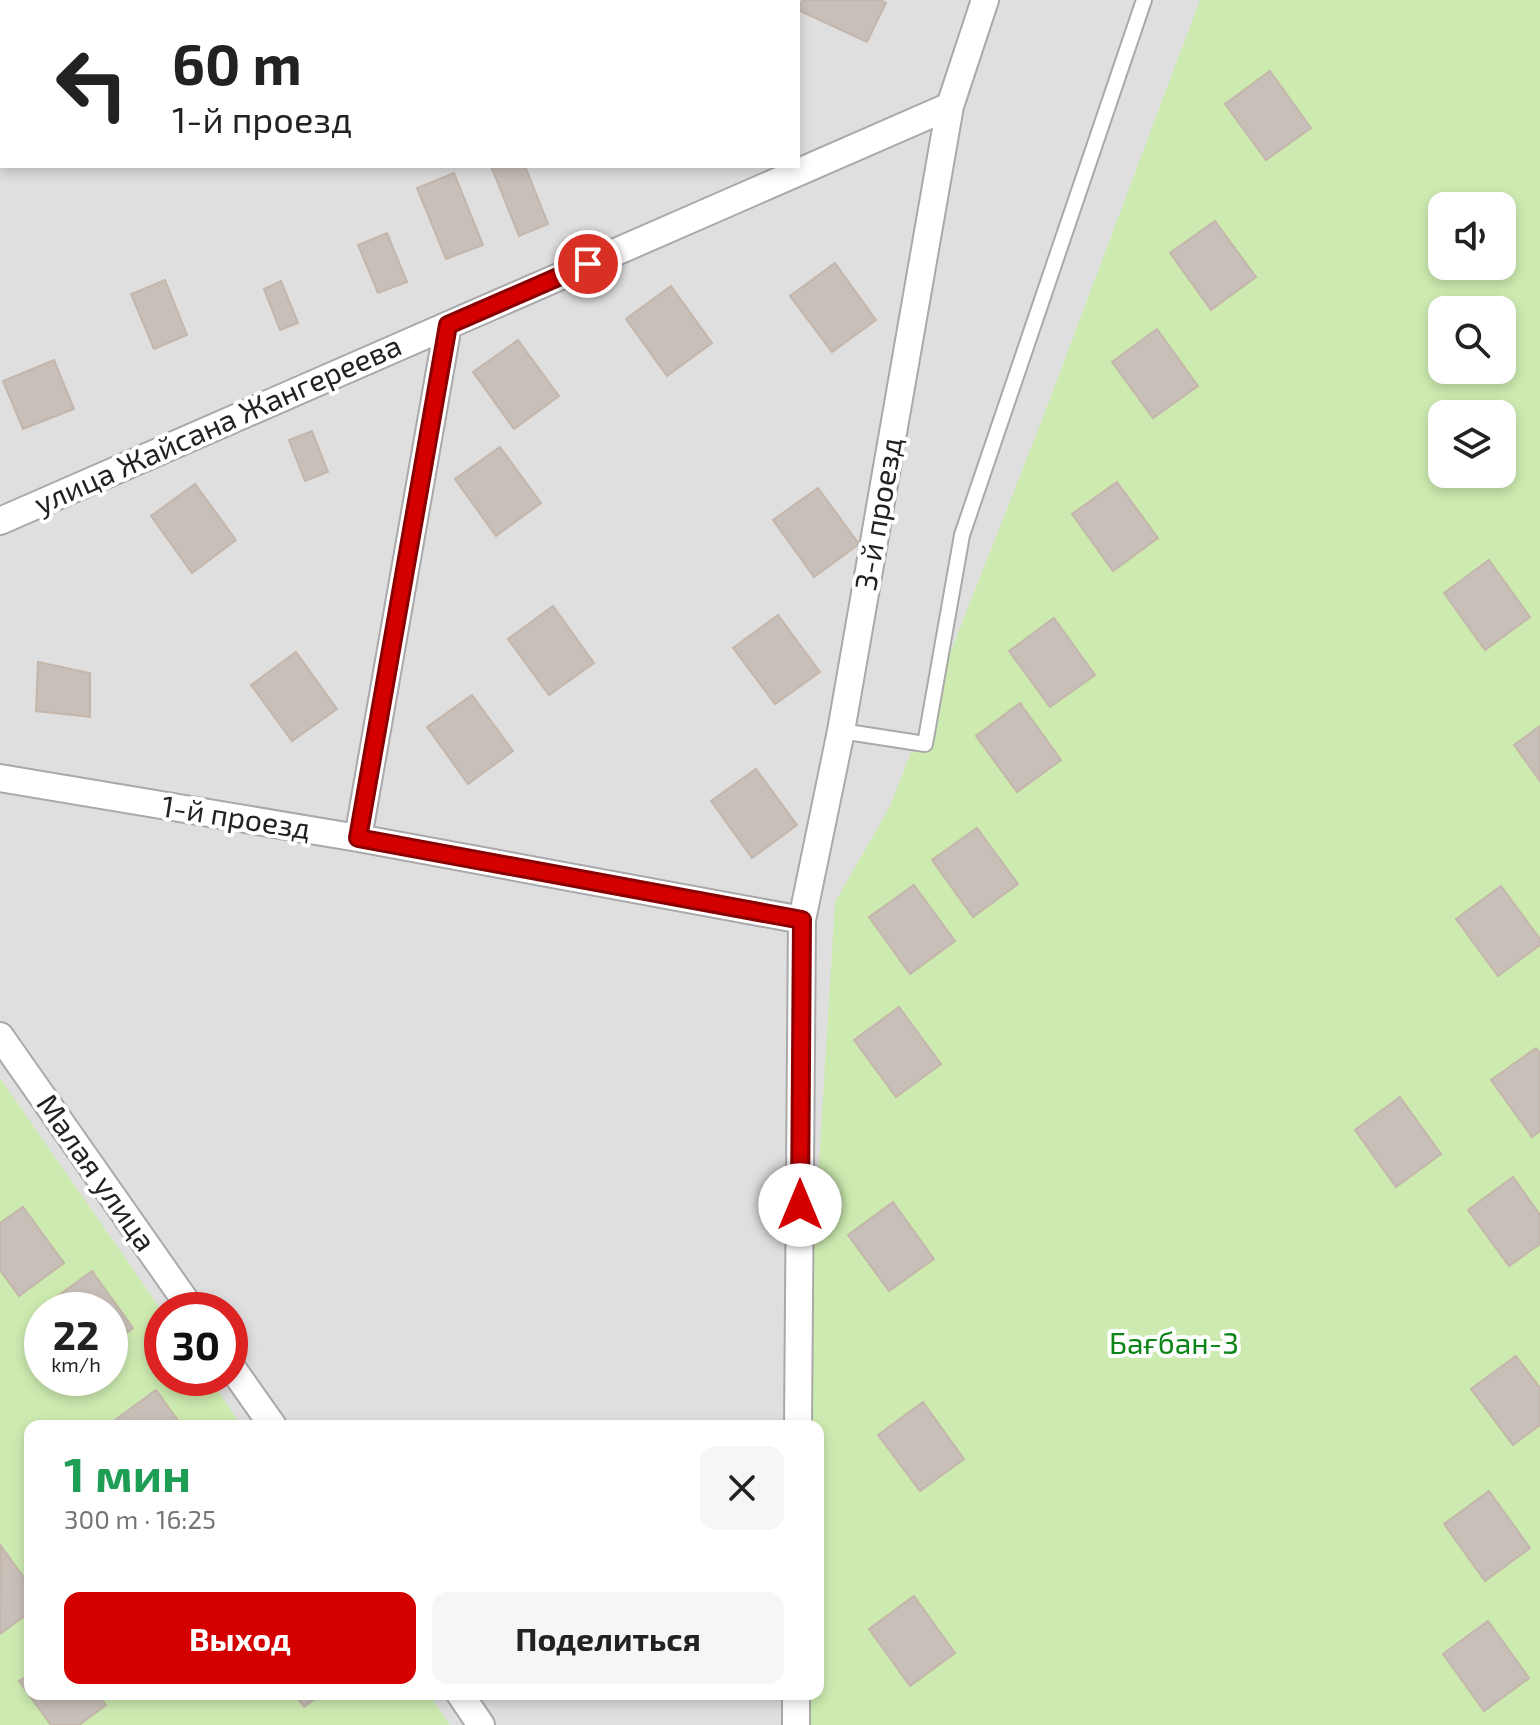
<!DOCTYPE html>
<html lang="ru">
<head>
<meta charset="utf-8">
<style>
  :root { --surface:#fff; --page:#f6f6f6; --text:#222; --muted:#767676; --accent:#d40000 }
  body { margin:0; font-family:"Exo 2",sans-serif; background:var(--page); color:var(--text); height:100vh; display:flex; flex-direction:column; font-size:30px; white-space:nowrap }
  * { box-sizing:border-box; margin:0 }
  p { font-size:26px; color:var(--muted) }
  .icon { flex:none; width:44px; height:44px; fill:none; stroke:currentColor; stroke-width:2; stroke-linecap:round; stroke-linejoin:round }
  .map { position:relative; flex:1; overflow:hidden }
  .panel { position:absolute; left:24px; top:1420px; width:800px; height:280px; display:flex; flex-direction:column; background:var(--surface); border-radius:16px; box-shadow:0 4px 12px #0003 }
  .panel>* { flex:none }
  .top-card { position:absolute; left:0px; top:0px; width:800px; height:168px; box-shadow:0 4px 12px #0003; background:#fff; color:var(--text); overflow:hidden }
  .tools { position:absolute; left:1428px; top:192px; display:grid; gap:16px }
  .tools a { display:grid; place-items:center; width:88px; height:88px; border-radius:16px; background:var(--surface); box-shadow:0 4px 12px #0003; font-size:40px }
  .speed { position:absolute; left:24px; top:1292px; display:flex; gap:16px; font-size:40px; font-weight:700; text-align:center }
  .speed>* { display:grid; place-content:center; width:104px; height:104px; border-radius:50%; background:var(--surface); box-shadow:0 4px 12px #0003; line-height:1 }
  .speed small { font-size:20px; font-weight:400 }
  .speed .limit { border:12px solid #d22; background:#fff; color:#111 }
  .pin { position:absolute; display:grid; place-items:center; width:68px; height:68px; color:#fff; margin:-34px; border:4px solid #fff; border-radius:50%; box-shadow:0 2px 8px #0007 }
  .me { position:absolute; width:88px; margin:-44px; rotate:0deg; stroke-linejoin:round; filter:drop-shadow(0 0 6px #0008) }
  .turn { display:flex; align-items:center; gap:28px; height:168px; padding:0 40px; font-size:36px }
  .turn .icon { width:104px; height:104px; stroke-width:2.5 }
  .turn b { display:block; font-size:56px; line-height:68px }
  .round { display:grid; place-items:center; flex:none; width:84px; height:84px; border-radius:16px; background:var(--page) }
  .headline { display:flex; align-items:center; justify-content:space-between; height:136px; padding:0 40px }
  h1 { font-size:48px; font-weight:700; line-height:60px; color:#1e9e55 }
  .action { display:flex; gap:16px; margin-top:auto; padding:16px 40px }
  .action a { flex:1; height:92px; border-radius:16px; background:var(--accent); color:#fff; font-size:32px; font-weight:700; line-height:92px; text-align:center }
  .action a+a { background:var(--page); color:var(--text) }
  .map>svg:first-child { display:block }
  .residential { fill:#e0dfdf; fill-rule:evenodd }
  .grass { fill:#cdebb0; fill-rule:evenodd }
  .building { fill:#c7bfb8; stroke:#c4b6ab; stroke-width:2 }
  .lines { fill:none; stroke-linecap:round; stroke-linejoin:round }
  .service-casing { stroke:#a9a9a9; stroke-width:18 }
  .minor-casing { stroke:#a9a9a9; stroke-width:30 }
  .service { stroke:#fff; stroke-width:14 }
  .minor { stroke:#fff; stroke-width:26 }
  .route-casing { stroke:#8a0000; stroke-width:20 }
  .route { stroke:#d40000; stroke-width:14 }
  .labels { text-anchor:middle; stroke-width:8; stroke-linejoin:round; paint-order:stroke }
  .street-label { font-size:30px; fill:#222; stroke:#fff }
  .park-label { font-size:30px; fill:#0c8416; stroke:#fff }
</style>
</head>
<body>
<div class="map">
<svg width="1540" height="1725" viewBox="0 0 1540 1725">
  <rect width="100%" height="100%" fill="#f2efe9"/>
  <path class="residential" d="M 0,0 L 1540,0 L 1540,1725 L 0,1725 ZM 2,2 L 798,2 L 798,166 L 2,166 ZM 1442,206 L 1502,206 L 1502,266 L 1442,266 ZM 1442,310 L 1502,310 L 1502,370 L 1442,370 ZM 1442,414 L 1502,414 L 1502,474 L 1442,474 ZM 42,1310 L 110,1310 L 110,1378 L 42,1378 ZM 162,1310 L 230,1310 L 230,1378 L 162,1378 ZM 30,1426 L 818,1426 L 818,1694 L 30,1694 Z"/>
  <path class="grass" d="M 1200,0 L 1540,0 L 1540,1725 L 793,1725 L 789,1694 L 818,1694 L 818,1426 L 803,1426 L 835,902 L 889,808 L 1042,420 ZM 1442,206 L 1502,206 L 1502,266 L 1442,266 ZM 1442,310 L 1502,310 L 1502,370 L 1442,370 ZM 1442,414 L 1502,414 L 1502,474 L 1442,474 Z
    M 0,1078 L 162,1311 L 162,1378 L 209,1378 L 242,1426 L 30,1426 L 30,1694 L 429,1694 L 450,1725 L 0,1725 ZM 42,1310 L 110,1310 L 110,1378 L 42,1378 Z"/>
  <path class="building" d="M 802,0 L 881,0 L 886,3 L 867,42 L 798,10 Z
    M 1270,71 L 1311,128 L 1266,160 L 1225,104 Z
    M 491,166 L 525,166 L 548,224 L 519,236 Z
    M 454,173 L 483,245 L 446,259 L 417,188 Z
    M 1215,221 L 1256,277 L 1211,310 L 1170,253 Z
    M 387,233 L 407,282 L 378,293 L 358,245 Z
    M 835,263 L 876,320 L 832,352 L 790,296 Z
    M 165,280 L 187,335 L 154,349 L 131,294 Z
    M 281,281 L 298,323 L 280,330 L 264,289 Z
    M 671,286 L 712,343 L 667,376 L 626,319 Z
    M 1157,329 L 1198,386 L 1153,418 L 1112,362 Z
    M 518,340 L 559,396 L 514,429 L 473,372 Z
    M 54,360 L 74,409 L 23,429 L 3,381 Z
    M 312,431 L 328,472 L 305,481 L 289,440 Z
    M 500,447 L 541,503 L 496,536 L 455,479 Z
    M 1117,482 L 1158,538 L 1113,571 L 1072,514 Z
    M 195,484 L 236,540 L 192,573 L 151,516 Z
    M 818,488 L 859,544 L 814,577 L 773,520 Z
    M 1489,560 L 1530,617 L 1485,650 L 1444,593 Z
    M 553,606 L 594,663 L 549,695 L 508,639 Z
    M 778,615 L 820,672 L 775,704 L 733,648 Z
    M 1054,618 L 1095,675 L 1050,707 L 1009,651 Z
    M 296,652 L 337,709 L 292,741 L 251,685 Z
    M 38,662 L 90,673 L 90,717 L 36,711 Z
    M 472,695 L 513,751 L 468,784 L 427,727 Z
    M 1020,703 L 1061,760 L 1017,792 L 976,736 Z
    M 1540,726 L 1540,781 L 1514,745 Z
    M 756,769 L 797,825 L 752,858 L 711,801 Z
    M 977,828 L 1018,884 L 973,917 L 932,860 Z
    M 914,885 L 955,941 L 910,974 L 869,917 Z
    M 1501,886 L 1540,939 L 1540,945 L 1498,976 L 1456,919 Z
    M 899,1007 L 941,1064 L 896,1097 L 854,1040 Z
    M 1536,1048 L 1540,1053 L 1540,1131 L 1532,1137 L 1491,1080 Z
    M 1400,1097 L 1441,1154 L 1396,1187 L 1355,1130 Z
    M 1513,1177 L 1540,1215 L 1540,1244 L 1509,1266 L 1468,1210 Z
    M 893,1202 L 934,1259 L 889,1291 L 848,1235 Z
    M 23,1207 L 64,1263 L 19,1296 L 0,1270 L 0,1223 Z
    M 92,1271 L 133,1328 L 110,1345 L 110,1310 L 51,1310 L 47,1304 Z
    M 1516,1356 L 1540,1388 L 1540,1425 L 1513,1445 L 1471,1389 Z
    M 156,1390 L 182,1426 L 113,1426 L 111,1423 Z
    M 923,1402 L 964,1459 L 920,1491 L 878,1435 Z
    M 1489,1491 L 1530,1548 L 1485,1581 L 1444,1524 Z
    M 1,1546 L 30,1586 L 30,1612 L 0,1634 Z
    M 914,1596 L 955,1653 L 910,1686 L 869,1629 Z
    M 1488,1621 L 1529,1678 L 1484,1711 L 1443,1654 Z
    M 30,1674 L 30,1694 L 97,1694 L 106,1705 L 79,1725 L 51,1725 L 19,1681 Z
    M 295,1694 L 321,1694 L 304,1707 Z"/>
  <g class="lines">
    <defs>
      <path id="service" d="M 841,731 L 925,744 L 962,535 L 1144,0"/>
      <path id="minor" d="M 6,2 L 11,0
        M 0,521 L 950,106 L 985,0
        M 0,778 L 358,838 L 802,920
        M 358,838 L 448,325
        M 0,1036 L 192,1310
        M 230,1365 L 273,1426
        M 798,1426 L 802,920 L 841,731 L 950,106
        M 460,1694 L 481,1725
        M 796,1725 L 796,1694"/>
    </defs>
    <use href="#service" class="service-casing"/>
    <use href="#minor" class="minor-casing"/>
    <use href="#service" class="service"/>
    <use href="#minor" class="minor"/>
  </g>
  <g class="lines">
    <defs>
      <path id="route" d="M 588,264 L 448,325 L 358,838 L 802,920 L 800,1205"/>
    </defs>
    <use href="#route" class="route-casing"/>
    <use href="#route" class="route"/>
  </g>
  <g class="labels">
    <g class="street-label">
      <text transform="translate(218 425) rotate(-24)" y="10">улица Жайсана Жангереева</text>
      <text transform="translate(879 514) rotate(-80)" y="10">3-й проезд</text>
      <text transform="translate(236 818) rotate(9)" y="10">1-й проезд</text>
      <text transform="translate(96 1173) rotate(55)" y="10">Малая улица</text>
    </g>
    <g class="park-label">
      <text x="1174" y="1354">Бағбан-3</text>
    </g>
  </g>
</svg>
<div class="tools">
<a><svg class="icon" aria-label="sound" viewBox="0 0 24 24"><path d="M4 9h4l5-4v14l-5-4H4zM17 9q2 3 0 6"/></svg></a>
<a><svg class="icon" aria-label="search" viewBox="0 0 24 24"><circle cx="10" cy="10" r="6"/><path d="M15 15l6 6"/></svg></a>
<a><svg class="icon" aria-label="layers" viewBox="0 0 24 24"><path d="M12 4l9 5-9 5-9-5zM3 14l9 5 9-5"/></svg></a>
</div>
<div class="speed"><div>22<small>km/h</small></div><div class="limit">30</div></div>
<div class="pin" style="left:588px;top:264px;background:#d93025"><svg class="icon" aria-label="arrive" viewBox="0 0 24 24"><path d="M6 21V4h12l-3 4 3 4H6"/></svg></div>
<svg class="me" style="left:800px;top:1205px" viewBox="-20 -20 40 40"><circle r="19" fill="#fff"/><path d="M0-13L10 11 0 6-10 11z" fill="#d40000"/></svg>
<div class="top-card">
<div class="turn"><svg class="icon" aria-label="left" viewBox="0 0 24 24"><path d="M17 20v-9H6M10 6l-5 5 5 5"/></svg><div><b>60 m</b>1-й проезд</div></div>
</div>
<section class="panel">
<div class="headline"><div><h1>1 мин</h1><p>300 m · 16:25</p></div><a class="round"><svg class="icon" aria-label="close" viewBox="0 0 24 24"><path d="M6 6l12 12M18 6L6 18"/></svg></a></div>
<div class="action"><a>Выход</a><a>Поделиться</a></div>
</section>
</div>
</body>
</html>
